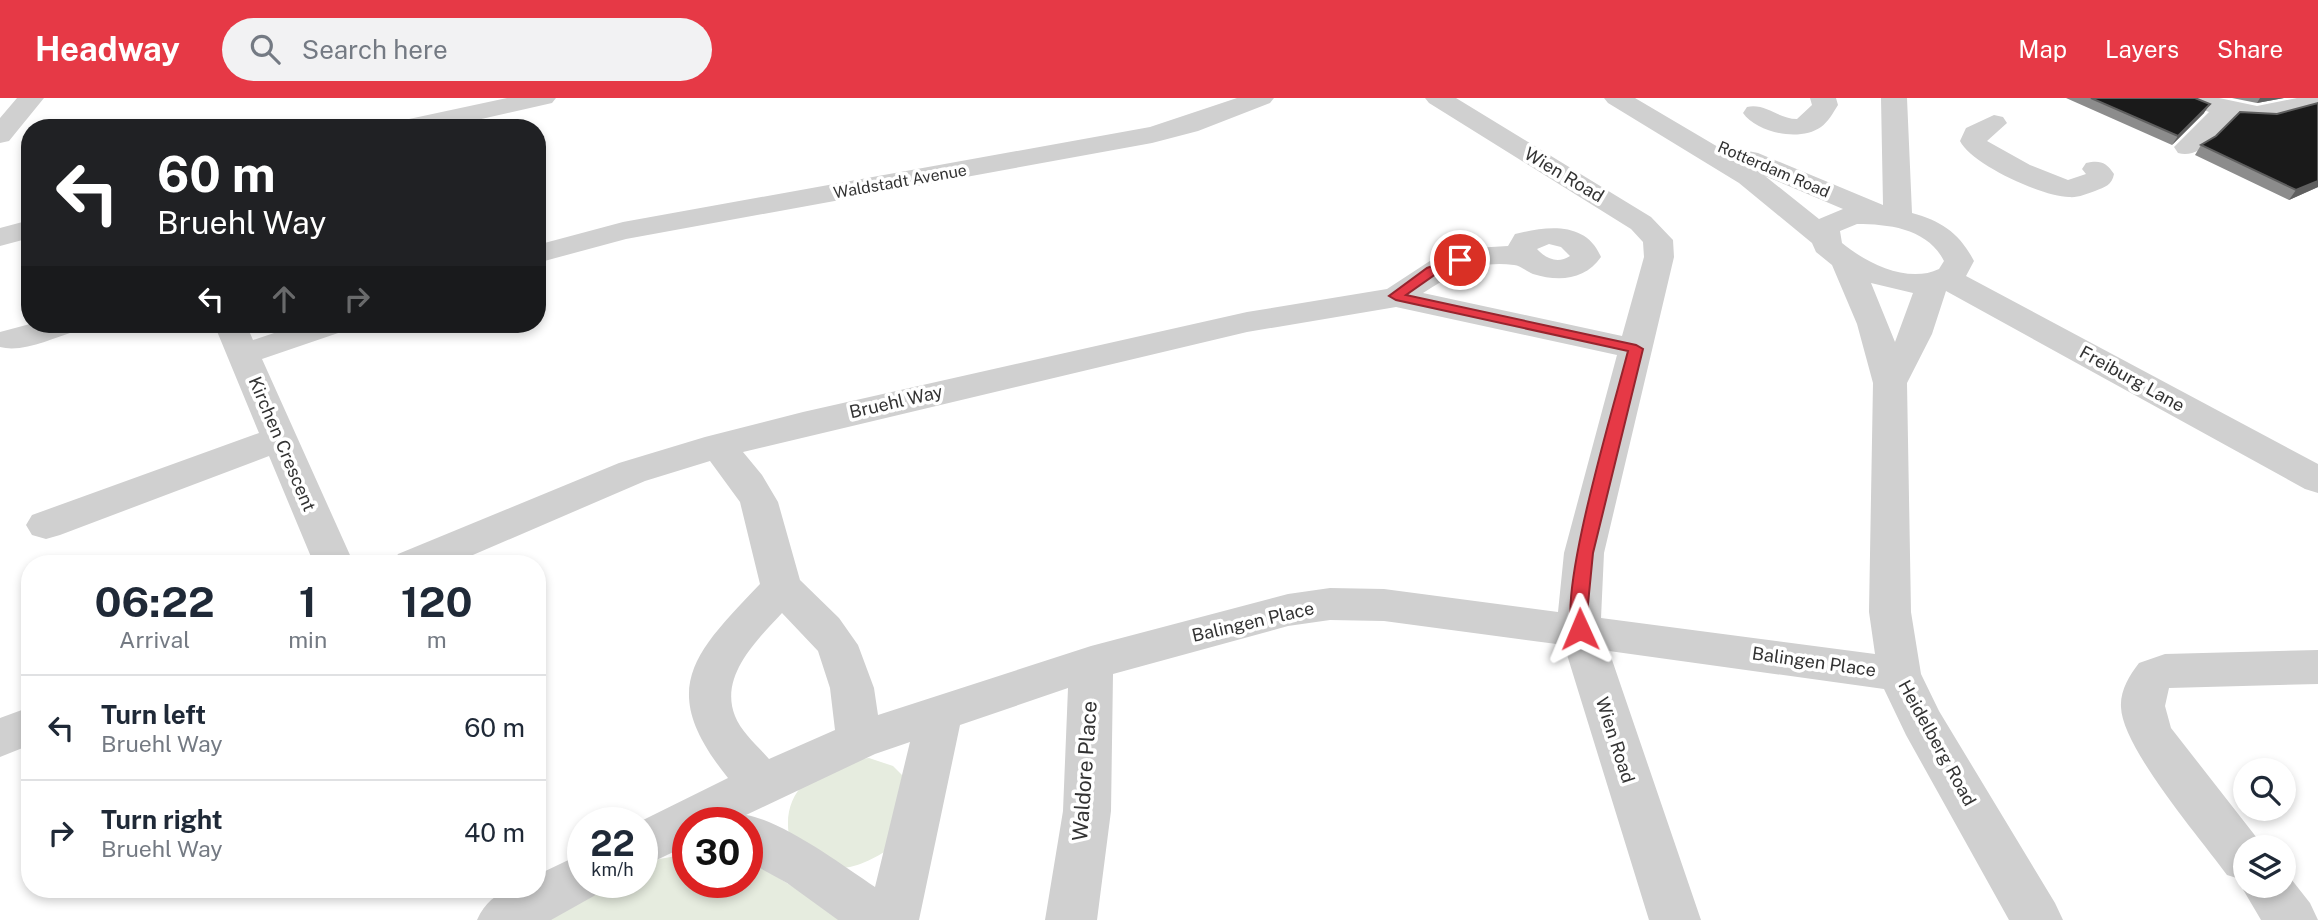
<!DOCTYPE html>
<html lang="en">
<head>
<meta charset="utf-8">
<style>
  :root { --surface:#fff; --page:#f2f2f3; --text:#1f2937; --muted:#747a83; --line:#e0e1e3; --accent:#e63946 }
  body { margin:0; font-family:"Public Sans",sans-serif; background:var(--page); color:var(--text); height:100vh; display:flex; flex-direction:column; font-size:26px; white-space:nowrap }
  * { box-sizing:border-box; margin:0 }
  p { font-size:23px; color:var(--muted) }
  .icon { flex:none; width:38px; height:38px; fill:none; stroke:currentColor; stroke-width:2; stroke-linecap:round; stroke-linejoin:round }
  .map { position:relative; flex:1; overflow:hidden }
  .panel { position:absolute; left:21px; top:457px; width:525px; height:343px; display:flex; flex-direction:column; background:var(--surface); border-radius:28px; box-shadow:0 4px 10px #0003 }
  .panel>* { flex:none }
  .guide { position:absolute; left:21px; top:21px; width:525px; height:214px; border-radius:28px; box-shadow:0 4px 10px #0003; background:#202124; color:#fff; overflow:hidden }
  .fabs { position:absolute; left:2233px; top:660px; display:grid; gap:14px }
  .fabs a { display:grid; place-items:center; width:63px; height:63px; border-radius:50%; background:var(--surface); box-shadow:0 4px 10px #0003; font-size:35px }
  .speed { position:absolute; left:567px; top:709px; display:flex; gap:14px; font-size:35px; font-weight:700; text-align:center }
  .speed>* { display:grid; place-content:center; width:91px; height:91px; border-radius:50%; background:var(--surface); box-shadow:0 4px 10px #0003; line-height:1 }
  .speed small { font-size:18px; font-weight:400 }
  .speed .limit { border:10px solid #d22; background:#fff; color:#111 }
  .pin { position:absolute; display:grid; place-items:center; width:60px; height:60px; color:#fff; margin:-30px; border:4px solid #fff; border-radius:50%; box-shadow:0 2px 7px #0007 }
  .me { position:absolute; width:77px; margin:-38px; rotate:359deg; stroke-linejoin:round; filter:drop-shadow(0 0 5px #0008) }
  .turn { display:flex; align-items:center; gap:24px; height:147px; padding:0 21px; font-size:32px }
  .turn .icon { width:91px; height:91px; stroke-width:2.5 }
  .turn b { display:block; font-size:49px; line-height:60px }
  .lanes { display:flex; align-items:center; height:66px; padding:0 21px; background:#0003; justify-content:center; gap:35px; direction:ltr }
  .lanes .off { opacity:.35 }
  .eta { display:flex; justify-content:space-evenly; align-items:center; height:119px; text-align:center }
  .eta b { font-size:42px; font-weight:700; line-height:49px }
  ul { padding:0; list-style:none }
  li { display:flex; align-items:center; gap:21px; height:105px; padding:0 21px; border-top:2px solid var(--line) }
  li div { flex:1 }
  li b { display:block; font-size:26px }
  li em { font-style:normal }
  header { display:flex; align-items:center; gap:42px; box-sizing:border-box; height:98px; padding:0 35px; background:var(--accent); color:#fff }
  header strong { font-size:33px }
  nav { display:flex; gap:38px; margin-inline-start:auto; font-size:24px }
  .search { width:490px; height:63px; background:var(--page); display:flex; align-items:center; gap:18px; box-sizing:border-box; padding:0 24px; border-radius:38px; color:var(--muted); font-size:26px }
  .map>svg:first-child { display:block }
  .green { fill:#e6ecdf }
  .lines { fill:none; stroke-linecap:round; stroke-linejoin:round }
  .minor { fill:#d0d0d0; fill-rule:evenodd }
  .wall { fill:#8c8c8c }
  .shaded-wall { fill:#5f5f5f }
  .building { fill:#1a1a1a; stroke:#5f5f5f; stroke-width:2 }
  .route { fill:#e63946; stroke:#96252e; stroke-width:2 }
  .labels { text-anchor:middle; stroke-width:7; stroke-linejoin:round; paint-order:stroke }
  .far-street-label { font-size:16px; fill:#333; stroke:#fff }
  .street-label { font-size:18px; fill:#333; stroke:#fff }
  .near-street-label { font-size:21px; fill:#333; stroke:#fff }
</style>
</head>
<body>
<header>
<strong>Headway</strong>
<div class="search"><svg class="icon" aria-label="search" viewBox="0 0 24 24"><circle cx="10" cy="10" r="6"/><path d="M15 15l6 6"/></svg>Search here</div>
<nav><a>Map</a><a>Layers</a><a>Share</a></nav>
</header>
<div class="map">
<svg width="2318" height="822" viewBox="0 0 2318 822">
  <rect width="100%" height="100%" fill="#fff"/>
  <path class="green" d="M 869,660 L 893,668 L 909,684 L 894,748 C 874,761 845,778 822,766 C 811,761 800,750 790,743 C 778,689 821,665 869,660 Z
    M 688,756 L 688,784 L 747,784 L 747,760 L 846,822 L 529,822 L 601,784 L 642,784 L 642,764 Z"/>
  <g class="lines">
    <path class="minor" d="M 17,0 L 44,0 L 9,43 L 0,45 L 0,20 Z
      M 507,0 L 556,0 L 552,5 L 442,30 L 391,30 L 395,24 Z
      M 1237,0 L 1274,0 L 1270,5 L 1198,33 L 1152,45 L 626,141 L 537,165 L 537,147 L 623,124 L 1150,29 Z
      M 1425,0 L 1456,0 L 1651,119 L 1673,142 L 1674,159 L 1604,455 L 1601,520 L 1875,556 L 1869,514 L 1873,285 L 1857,226 L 1832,167 L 1816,154 L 1812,145 L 1739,85 L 1608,5 L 1604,0 L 1635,0 L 1735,59 L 1738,55 L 1748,53 L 1758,55 L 1883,107 L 1881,0 L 1907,0 L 1912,115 C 1942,123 1960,136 1974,163 L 1966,178 L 2318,366 L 2318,395 L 2305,391 L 1946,193 L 1932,236 L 1907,285 L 1911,514 L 1921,576 L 1939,613 L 2055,805 L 2063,822 L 2009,822 L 1906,637 L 1884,591 L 1609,553 L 1701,822 L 1649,822 L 1564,547 L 1384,523 L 1330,522 L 1288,528 L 1113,576 L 1111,713 L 1097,822 L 1045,822 L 1063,713 L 1068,590 L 960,627 L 919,822 L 838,822 L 787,785 L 747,763 L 747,724 L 688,724 L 688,747 L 642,769 L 642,724 L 639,724 L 728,680 C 657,592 692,557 760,486 L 740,404 L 710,363 L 645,383 L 452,466 L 392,466 L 398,456 L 619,365 L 705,339 L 803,314 L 1247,214 L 1387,191 L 1436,159 L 1474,150 L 1508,148 L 1515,136 C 1547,128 1586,123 1601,159 C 1585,182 1559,184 1533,176 C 1527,174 1520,167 1514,167 C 1477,162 1453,176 1423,195 L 1622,238 L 1644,159 L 1643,144 L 1631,131 L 1429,5 ZM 1765,78 L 1843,111 L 1819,121 ZM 1857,126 C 1890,126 1928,131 1944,163 L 1939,171 C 1908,186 1866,165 1842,145 L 1840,133 ZM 1549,146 L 1561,149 L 1570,158 C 1558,166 1546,161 1537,151 ZM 1871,185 L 1913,195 L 1895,244 ZM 1396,209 L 1617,257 L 1564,455 L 1558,514 L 1384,491 L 1330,490 L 1288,496 L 1091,548 L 878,617 L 874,590 L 858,547 L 839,520 L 800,482 L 778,404 L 762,377 L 743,354 L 1247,234 ZM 782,515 L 818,553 L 830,590 L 835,632 L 769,661 C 758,648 741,634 735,618 C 719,578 757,542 782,515 ZM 910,644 L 875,789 C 842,767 783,723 746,717 L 875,656 Z
      M 1810,0 L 1836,0 L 1838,7 C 1833,15 1828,24 1821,29 C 1800,44 1757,35 1743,15 L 1747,9 C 1766,5 1778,21 1797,21 L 1812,7 Z
      M 2182,0 L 2219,0 L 2257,8 L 2297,0 L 2318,0 L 2318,10 L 2270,23 L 2233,20 C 2217,35 2202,61 2178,55 L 2174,49 L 2209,14 L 2186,5 Z
      M 1994,17 L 2003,19 L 2007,25 L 1987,43 L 2030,67 L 2068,82 L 2086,76 L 2082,71 L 2086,65 C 2100,62 2106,64 2114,76 C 2112,87 2105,89 2095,93 C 2087,96 2077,100 2069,99 C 2043,99 1971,66 1960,43 L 1966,30 Z
      M 30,122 L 30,140 L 0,148 L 0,130 Z
      M 30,226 L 80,226 L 76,233 C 53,240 23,255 0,249 L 0,234 Z
      M 214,226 L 246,226 L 253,242 L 301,226 L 348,226 L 344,233 L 262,261 L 354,466 L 314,466 L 269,358 L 60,437 L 46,441 L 32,437 L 26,427 L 32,417 L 259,335 Z
      M 2318,552 L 2318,586 L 2169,590 L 2165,608 L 2171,630 L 2264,749 L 2245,749 L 2245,788 L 2284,788 L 2284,772 L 2310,805 L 2318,822 L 2261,822 L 2241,788 L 2243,782 L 2227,777 C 2201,741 2122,650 2121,609 C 2120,593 2129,578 2139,565 L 2165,556 Z
      M 30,609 L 30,647 L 0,659 L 0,620 Z
      M 583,755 L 583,784 L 605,784 L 601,794 L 551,822 L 477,822 C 490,794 508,791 537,791 L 537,777 Z"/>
  </g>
  <path class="wall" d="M 2066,0 L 2195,0 L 2204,15 L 2172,47 Z
    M 2232,0 L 2284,0 L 2257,5 Z
    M 2277,16 L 2318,89 L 2289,102 L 2195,57 L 2201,47 Z"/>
  <path class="shaded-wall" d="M 2260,0 L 2284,0 L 2257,5 Z
    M 2210,6 L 2204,15 L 2172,47 L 2178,38 Z
    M 2318,83 L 2318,89 L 2289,102 L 2296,92 Z"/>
  <path class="building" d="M 2091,0 L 2195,0 L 2210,6 L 2178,38 Z
    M 2318,5 L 2318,83 L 2296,92 L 2201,47 L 2216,38 L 2240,14 L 2277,16 Z"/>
  <path class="route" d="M 1460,158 L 1466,162 L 1465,164 L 1436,176 L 1406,197 L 1636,247 L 1643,251 L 1593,455 L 1588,506 L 1589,531 L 1587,536 L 1574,536 C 1555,501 1616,301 1628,253 L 1396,202 L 1389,198 L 1427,170 Z"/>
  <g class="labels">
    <g class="far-street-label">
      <text transform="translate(1774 71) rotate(23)" y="6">Rotterdam Road</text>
      <text transform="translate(900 83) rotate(-10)" y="6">Waldstadt Avenue</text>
    </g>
    <g class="street-label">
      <text transform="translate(1564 77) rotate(31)" y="6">Wien Road</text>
      <text transform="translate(2132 281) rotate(29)" y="6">Freiburg Lane</text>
      <text transform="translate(896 304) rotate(-13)" y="6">Bruehl Way</text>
      <text transform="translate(282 346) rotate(67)" y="6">Kirchen Crescent</text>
      <text transform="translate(1253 524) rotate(-13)" y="6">Balingen Place</text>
      <text transform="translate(1814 564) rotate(8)" y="6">Balingen Place</text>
      <text transform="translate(1615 642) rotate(72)" y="6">Wien Road</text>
      <text transform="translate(1937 645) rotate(61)" y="6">Heidelberg Road</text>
    </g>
    <g class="near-street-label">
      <text transform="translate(1085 673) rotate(-86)" y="7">Waldore Place</text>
    </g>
  </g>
</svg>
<div class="fabs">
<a><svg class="icon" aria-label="search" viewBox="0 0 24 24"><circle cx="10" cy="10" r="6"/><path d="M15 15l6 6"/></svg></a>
<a><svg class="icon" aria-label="layers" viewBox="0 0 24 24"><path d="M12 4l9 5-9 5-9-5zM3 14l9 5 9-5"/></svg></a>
</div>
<div class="speed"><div>22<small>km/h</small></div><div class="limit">30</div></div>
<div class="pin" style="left:1460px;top:162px;background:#d93025"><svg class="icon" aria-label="arrive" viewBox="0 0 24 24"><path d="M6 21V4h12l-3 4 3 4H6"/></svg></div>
<svg class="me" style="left:1580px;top:531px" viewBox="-20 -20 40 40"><path d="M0-17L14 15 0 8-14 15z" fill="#e63946" stroke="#fff" stroke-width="4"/></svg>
<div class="guide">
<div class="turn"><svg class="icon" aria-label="left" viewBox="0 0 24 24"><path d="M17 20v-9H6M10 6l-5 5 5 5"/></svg><div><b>60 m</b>Bruehl Way</div></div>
<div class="lanes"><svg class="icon" aria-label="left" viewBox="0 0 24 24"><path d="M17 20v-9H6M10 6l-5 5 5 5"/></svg><svg class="icon off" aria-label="ahead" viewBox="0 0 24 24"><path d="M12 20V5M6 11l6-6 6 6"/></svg><svg class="icon off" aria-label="right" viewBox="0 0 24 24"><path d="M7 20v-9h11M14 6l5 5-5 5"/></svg></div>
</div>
<section class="panel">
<div class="eta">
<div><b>06:22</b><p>Arrival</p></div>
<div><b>1</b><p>min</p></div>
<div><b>120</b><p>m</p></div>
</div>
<ul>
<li><svg class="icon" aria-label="left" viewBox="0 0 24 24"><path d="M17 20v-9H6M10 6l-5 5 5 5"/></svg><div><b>Turn left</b><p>Bruehl Way</p></div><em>60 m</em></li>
<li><svg class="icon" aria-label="right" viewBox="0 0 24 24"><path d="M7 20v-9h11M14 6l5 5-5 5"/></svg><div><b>Turn right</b><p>Bruehl Way</p></div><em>40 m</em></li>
</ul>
</section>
</div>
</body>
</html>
